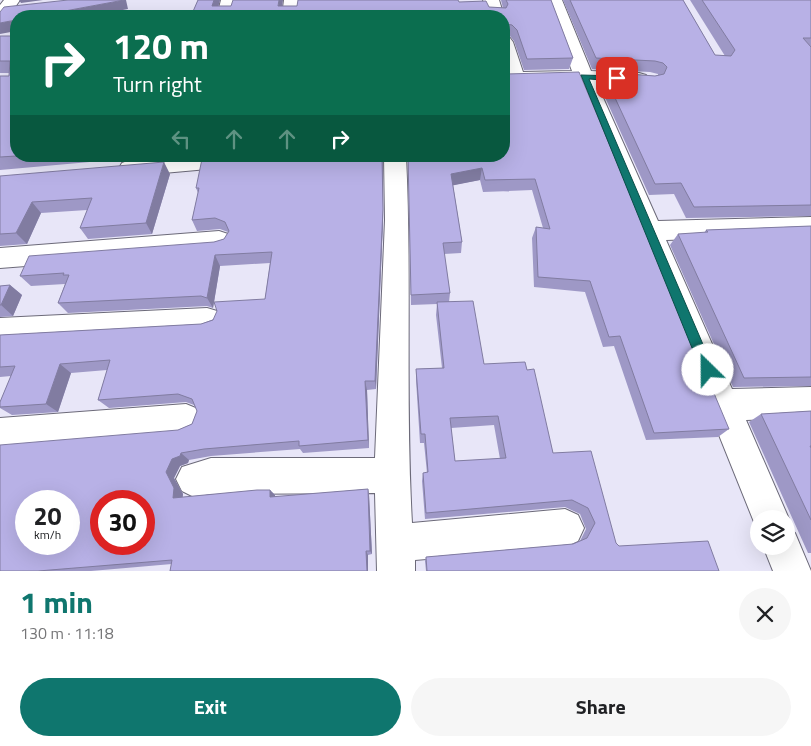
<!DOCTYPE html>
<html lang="en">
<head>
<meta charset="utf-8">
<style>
  :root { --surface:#fff; --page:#f6f6f6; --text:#202124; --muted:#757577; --accent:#0f766e }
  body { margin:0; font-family:"Titillium Web",sans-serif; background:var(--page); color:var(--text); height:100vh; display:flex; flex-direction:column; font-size:19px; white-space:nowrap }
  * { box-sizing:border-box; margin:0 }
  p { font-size:16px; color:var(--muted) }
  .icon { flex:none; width:28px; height:28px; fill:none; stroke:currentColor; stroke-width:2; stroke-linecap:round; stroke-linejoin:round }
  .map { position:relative; height:571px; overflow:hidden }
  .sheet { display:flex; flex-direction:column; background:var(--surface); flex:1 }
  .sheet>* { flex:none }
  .top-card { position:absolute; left:10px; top:10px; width:500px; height:152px; border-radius:20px; box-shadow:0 5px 20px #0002; background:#0b6e4f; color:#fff; overflow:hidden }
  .fabs { position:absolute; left:750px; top:510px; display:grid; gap:10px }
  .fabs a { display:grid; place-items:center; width:45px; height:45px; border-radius:50%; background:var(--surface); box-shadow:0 5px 20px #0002; font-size:25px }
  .speed { position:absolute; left:15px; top:490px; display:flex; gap:10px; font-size:25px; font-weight:700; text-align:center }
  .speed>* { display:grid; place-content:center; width:65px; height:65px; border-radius:50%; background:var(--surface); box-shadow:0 5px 20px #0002; line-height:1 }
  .speed small { font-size:12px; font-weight:400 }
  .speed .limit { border:8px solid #d22; background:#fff; color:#111 }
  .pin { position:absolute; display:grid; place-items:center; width:42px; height:42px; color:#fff; margin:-21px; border-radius:10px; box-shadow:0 2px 8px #0006 }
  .me { position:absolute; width:55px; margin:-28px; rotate:337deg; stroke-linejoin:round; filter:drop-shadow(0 0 4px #0008) }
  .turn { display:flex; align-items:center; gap:18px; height:105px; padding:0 20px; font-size:22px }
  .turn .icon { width:65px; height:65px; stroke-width:2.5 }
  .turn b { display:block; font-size:35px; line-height:42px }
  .lanes { display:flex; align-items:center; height:48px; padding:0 20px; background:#0003; justify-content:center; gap:25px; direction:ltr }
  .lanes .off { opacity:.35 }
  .round { display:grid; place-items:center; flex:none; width:52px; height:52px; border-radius:26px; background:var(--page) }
  .head { display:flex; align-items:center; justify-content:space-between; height:85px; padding:0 20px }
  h1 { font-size:30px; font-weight:700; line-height:38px; color:var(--accent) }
  .button { display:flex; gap:10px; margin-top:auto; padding:10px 20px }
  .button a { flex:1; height:58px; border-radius:30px; background:var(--accent); color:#fff; font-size:20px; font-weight:700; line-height:58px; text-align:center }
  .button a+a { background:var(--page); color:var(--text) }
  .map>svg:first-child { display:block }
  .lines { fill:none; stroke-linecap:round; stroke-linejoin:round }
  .minor-casing { stroke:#6c6a79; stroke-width:2 }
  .minor { fill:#fff; fill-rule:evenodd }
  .wall { fill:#9e98c6; fill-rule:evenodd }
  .shaded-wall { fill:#817ca1 }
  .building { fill:#b8b1e6; stroke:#817ca1; fill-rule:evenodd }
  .route { fill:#0f766e; stroke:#0a4d48 }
</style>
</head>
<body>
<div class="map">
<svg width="811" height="571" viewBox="0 0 811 571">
  <rect width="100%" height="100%" fill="#e8e6f8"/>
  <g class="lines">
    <defs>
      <path id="minor" d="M 4,0 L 20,0 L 6,20 L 0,21 L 0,5 Z
        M 221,0 L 237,0 L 233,16 L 217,16 Z
        M 284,0 L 300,0 L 298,16 L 282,16 Z
        M 483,0 L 499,0 L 504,16 L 504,17 L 488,16 Z
        M 546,0 L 562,0 L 591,71 L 639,73 L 646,75 L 649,79 L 646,83 L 639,85 L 596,82 L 658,221 L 811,217 L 811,235 L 666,240 L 732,389 L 811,387 L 811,417 L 746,420 L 789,519 L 786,527 L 786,519 L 759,519 L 758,532 L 577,82 L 504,84 L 504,37 L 510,38 L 513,42 L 523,72 L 572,71 Z
        M 183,156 L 239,156 L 241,160 L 238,165 L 230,167 L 130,176 L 122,173 L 119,168 L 122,163 L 130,160 Z
        M 384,156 L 406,156 C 412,278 405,401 412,523 L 565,509 L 578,515 L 584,528 L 578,541 L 565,547 L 415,560 L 415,571 L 377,571 L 375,493 L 211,494 L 194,497 L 182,491 L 176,479 L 182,467 L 211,458 L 375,458 L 385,220 Z
        M 219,231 L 228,234 L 232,241 L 228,248 L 219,251 L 0,268 L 0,248 Z
        M 207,308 L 217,311 L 221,320 L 217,329 L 207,332 L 0,344 L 0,318 Z
        M 186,404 L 198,409 L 202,420 L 198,431 L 186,436 L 0,452 L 0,418 Z
        M 786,529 L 795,533 L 811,571 L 773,571 L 763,546 L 786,546 Z"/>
    </defs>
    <use href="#minor" class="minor-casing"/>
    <use href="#minor" class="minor"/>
  </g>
  <path class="wall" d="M 198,0 L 220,0 L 218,6 L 297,6 L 459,2 L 489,7 L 503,8 L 501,0 L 551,0 L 573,58 L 569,69 L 524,70 L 514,41 L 510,36 L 504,35 L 504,72 L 729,429 L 718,437 L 646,440 L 614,346 L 603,347 L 585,292 L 534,287 L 532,238 L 536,227 L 543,228 L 532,190 L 483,192 L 480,180 L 453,185 L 462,242 L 461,253 L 444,254 L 450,293 L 449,302 L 484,364 L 527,370 L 553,453 L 616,543 L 619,546 L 719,571 L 426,571 L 425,561 L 426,557 L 573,544 L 580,541 L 586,529 L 580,514 L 565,507 L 425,519 L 422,481 L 423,473 L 427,473 L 424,443 L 420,443 L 416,380 L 416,369 L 442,368 L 436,315 L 437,304 L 411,305 L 408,156 L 504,156 L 191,16 ZM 494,425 L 500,459 L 455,461 L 451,428 Z
    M 563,0 L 683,0 L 715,55 L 725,56 L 690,0 L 811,0 L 811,216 L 686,218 L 674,194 L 649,195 L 599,84 L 603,72 L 655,76 L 658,75 L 658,74 L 650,72 L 592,69 Z
    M 0,36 L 16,36 L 16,156 L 157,156 L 0,170 L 0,76 L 9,76 L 9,73 L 0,73 Z
    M 226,156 L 383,156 L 383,220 L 376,389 L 367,390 L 369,448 L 303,453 L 300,449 L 211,456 L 189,460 L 188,463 L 180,466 L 174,478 L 183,494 L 183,497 L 270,490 L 275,495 L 275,497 L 368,489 L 369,495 L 372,554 L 368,555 L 368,571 L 170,571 L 172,564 L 91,571 L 0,571 L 178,430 L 192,424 L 197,411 L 194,405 L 186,402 L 109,408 L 98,400 L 107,370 L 71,373 L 58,412 L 12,415 L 0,408 L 0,402 L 11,376 L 0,377 L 0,335 L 201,324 L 265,299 L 270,263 L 220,266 L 213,308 L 207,306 L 68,313 L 58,303 L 65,284 L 31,286 L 20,276 L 214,242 L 224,239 L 228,232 L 220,229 L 197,231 L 192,220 L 198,193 L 196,188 Z
    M 170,174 L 152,234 L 88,239 L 80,228 L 87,210 L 41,213 L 27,244 L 0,246 L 0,176 Z
    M 811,226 L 811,386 L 733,387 L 670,245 L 678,234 L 704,233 L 706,230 Z
    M 10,285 L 22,295 L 13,316 L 0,317 L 0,286 Z
    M 811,411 L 811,553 L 808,553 L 749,422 L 761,414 Z"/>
  <path class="shaded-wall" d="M 19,0 L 43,0 L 21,3 Z
    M 124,0 L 126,0 L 128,9 L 92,16 L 38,16 Z
    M 214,0 L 220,0 L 216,16 L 212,6 Z
    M 279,0 L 283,0 L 281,16 L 278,6 Z
    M 16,20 L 16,31 L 0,34 L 0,23 Z
    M 506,24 L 504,35 L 504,26 Z
    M 382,156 L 383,220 L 376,389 L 375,381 Z
    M 164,162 L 170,174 L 152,234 L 146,223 Z
    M 482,168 L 480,180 L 450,186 L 451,174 Z
    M 32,202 L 41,213 L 27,244 L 16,233 Z
    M 215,255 L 220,266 L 213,308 L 207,298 Z
    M 10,285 L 22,295 L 13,316 L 1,305 Z
    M 60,364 L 71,373 L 58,412 L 46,404 Z
    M 365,381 L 367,390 L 369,448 L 368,440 Z
    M 181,453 L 189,460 L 188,463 L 180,466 L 174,478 L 183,494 L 181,503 L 173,498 L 166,472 L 172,459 Z
    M 368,489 L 369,495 L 372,554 L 370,551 Z
    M 270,490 L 275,495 L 275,503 L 270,497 Z
    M 366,551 L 368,555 L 368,571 L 367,571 Z"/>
  <path class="building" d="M 68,0 L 124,0 L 38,16 L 16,16 L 16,20 L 0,23 L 0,12 L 4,7 Z
    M 198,0 L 214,0 L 212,6 L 231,6 L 233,0 L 279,0 L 278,6 L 297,6 L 298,0 L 458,0 L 459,2 L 486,1 L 489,7 L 506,8 L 508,4 L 506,0 L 551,0 L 573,58 L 527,59 L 517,30 L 512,25 L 506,24 L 504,26 L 504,72 L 506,74 L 579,72 L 729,429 L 654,433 L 620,336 L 609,337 L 590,281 L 538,277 L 536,227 L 550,229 L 535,179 L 485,180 L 482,168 L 451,174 L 462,242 L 443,243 L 450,293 L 411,295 L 408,156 L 504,156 L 504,16 L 191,16 Z
    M 570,0 L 683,0 L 715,55 L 731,56 L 735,50 L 702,0 L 811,0 L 811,38 L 803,38 L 811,47 L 811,205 L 694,207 L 681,183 L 655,184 L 603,72 L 655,76 L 664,74 L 667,67 L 663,63 L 655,61 L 596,58 Z
    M 0,36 L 16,36 L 16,156 L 0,157 L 0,76 L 9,76 L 10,61 L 0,61 Z
    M 226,156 L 382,156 L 383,209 L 375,381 L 365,381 L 368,440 L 299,446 L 299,441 L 204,449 L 181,453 L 180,456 L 172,459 L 166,472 L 174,488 L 173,498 L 257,490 L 270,490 L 270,497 L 368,489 L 370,551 L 366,551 L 367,571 L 170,571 L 172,560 L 38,571 L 0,571 L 0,445 L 178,430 L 192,424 L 197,411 L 192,399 L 178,394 L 98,400 L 110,360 L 60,364 L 46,404 L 0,407 L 0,402 L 15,366 L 0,367 L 0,335 L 201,324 L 213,320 L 217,311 L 214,302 L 265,299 L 272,252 L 215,255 L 207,298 L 201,296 L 58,303 L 69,275 L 63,275 L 64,273 L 20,276 L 29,256 L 214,242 L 224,239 L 229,231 L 225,222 L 215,218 L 192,220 L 199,188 L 196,188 L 202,159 ZM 26,501 L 69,501 L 69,544 L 26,544 ZM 101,501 L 144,501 L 144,544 L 101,544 Z
    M 164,162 L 146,223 L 80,228 L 92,198 L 32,202 L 16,233 L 0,234 L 0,176 Z
    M 811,226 L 811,377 L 744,378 L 678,234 L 708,232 L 706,230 Z
    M 10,285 L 1,305 L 0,305 L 0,286 Z
    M 473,301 L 484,364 L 525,362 L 527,370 L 534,369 L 553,453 L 591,451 L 616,543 L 619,546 L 708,541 L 719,571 L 427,571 L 426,557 L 573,544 L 587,538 L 595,523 L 588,508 L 572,500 L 426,513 L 423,473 L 428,472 L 425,434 L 421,434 L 416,369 L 444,368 L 437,302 ZM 498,416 L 506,458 L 455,461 L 450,418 Z
    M 811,411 L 811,446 L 810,446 L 811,448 L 811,520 L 761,414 Z"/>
  <path class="route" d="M 581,75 L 617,76 L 621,78 L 617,81 L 589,79 L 714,370 L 712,374 L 703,374 L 701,370 Z"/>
</svg>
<div class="fabs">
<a><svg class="icon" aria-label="layers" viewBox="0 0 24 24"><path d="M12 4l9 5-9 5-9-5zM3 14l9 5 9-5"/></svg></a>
</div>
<div class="speed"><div>20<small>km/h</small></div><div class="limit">30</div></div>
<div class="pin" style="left:617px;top:78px;background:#d93025"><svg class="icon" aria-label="arrive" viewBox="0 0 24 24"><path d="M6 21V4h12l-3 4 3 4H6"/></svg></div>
<svg class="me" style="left:708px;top:370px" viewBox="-20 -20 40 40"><circle r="19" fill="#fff"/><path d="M0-13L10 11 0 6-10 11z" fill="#0f766e"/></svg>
<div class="top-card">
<div class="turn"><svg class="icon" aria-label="right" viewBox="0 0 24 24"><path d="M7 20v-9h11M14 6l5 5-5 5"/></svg><div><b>120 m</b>Turn right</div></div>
<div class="lanes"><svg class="icon off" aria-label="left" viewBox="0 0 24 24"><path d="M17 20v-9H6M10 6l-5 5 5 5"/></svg><svg class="icon off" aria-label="ahead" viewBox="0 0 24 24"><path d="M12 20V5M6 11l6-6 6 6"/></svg><svg class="icon off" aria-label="ahead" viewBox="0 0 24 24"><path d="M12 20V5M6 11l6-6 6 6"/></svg><svg class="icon" aria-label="right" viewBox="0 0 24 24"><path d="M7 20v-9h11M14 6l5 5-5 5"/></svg></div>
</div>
</div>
<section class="sheet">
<div class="head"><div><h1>1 min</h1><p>130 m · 11:18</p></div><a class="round"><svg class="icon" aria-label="close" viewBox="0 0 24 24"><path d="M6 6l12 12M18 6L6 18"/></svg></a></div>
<div class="button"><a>Exit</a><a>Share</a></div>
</section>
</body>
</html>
